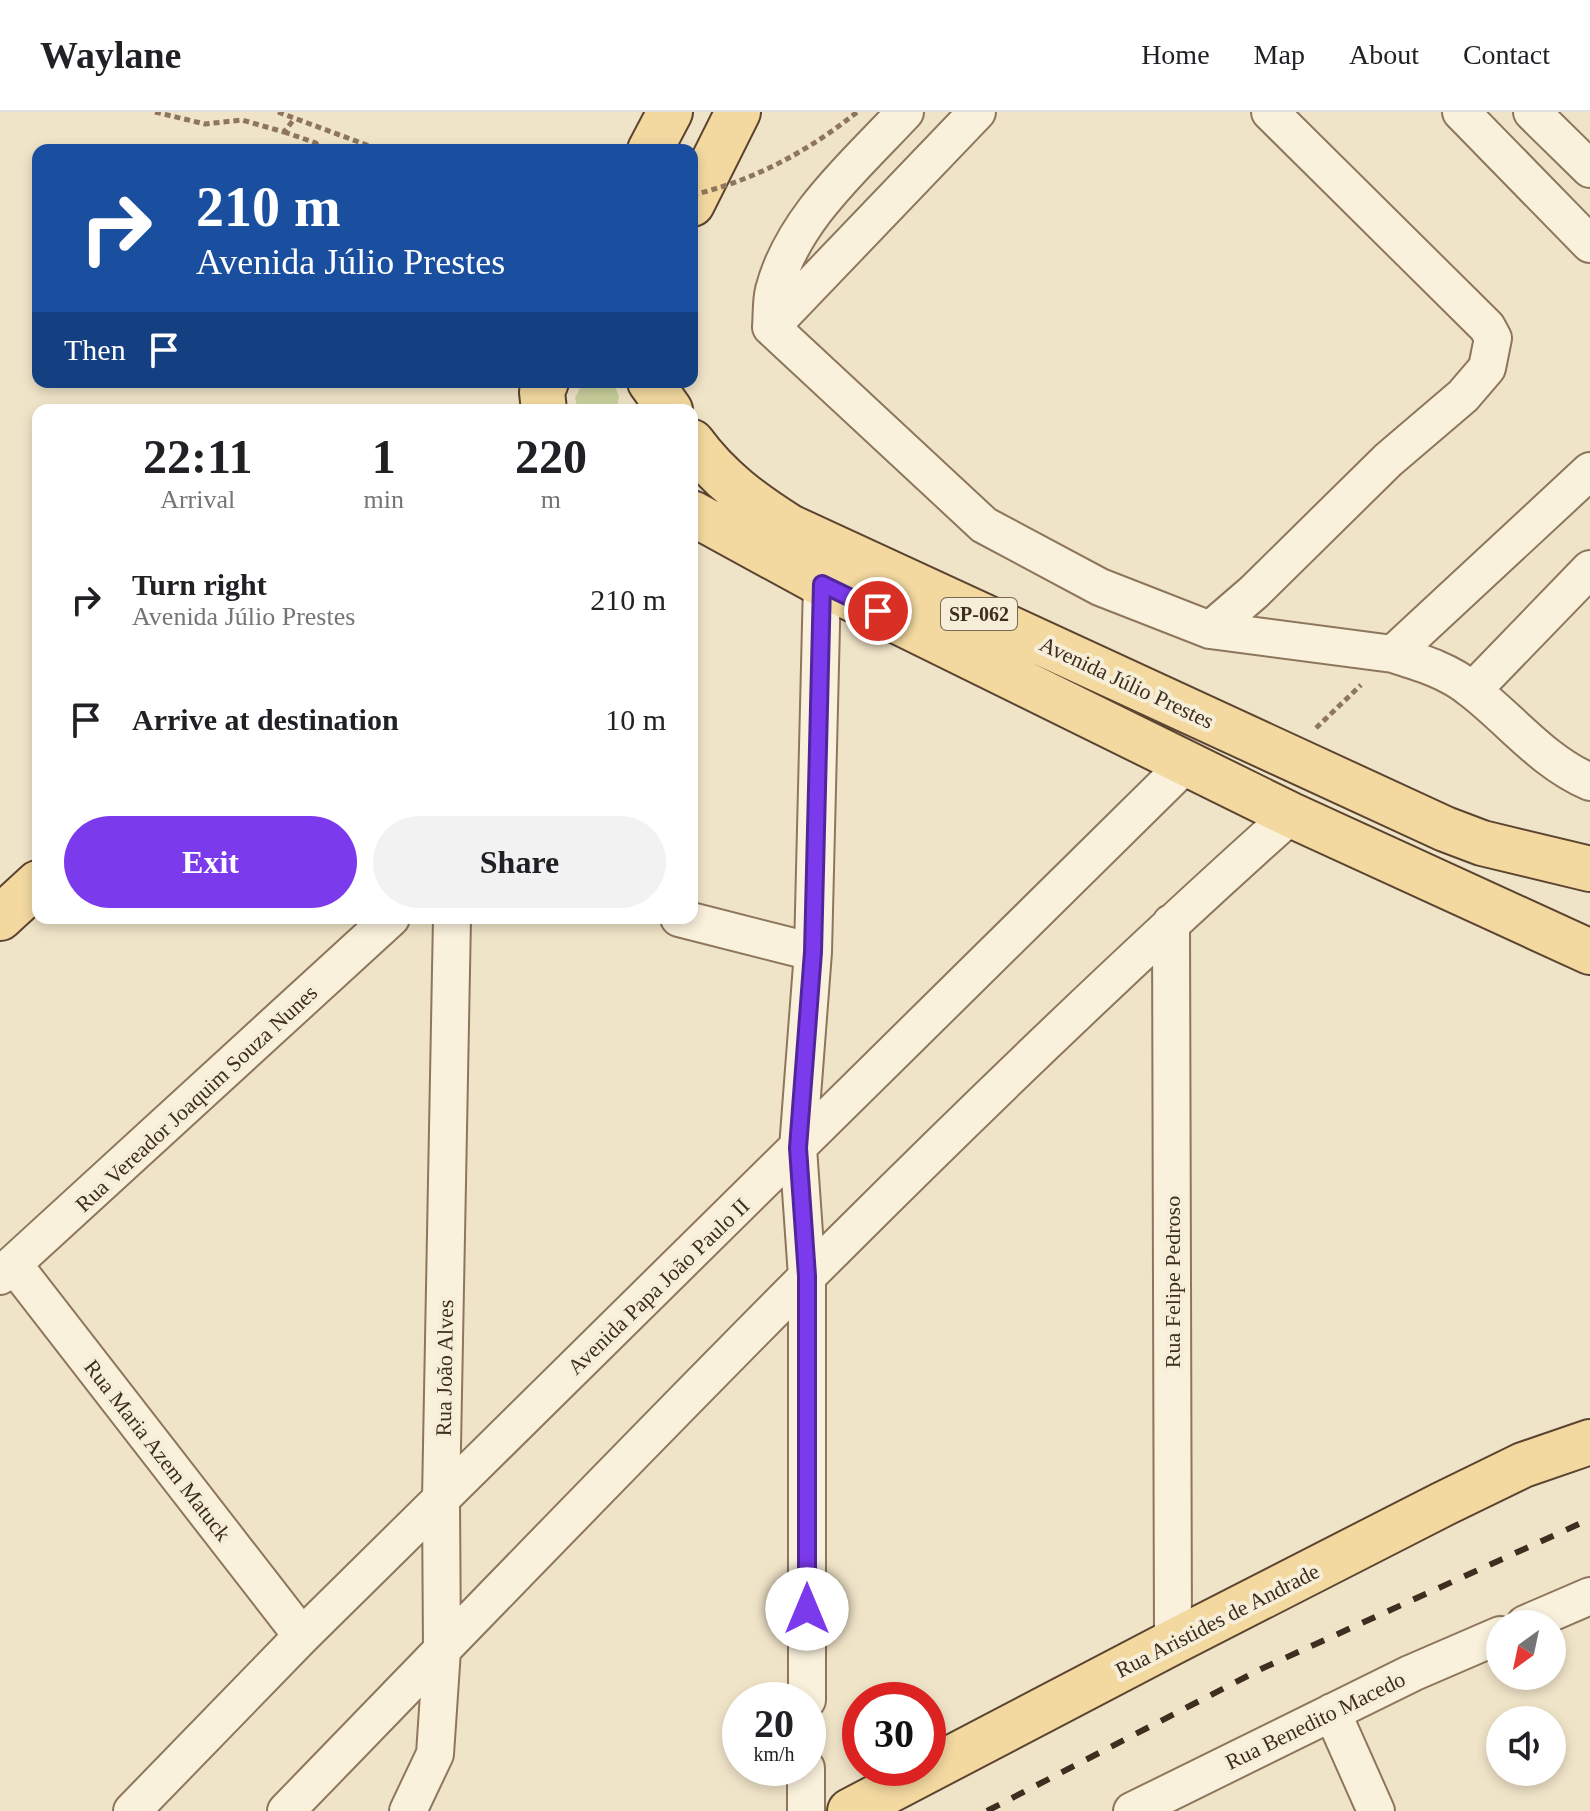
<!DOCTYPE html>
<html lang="en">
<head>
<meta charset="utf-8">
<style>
  :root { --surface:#fff; --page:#f2f2f2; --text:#202124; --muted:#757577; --line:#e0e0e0; --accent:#7c3aed }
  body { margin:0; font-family:"Times New Roman",serif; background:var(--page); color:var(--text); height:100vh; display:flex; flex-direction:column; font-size:30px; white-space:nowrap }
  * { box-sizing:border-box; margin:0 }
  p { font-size:26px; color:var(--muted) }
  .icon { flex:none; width:44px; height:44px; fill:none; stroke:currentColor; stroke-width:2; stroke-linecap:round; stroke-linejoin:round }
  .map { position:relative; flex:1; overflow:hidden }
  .panel { position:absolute; left:32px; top:292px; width:666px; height:520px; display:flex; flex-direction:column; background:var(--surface); border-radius:16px; box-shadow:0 4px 12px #0003 }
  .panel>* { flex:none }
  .hud { position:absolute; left:32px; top:32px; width:666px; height:244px; border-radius:16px; box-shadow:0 4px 12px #0003; background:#1a4fa0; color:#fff; overflow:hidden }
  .needle { width:52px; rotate:213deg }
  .buttons { position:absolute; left:1486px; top:1498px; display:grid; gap:16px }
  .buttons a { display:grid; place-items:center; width:80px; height:80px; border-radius:50%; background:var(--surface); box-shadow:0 4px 12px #0003; font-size:40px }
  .speed { position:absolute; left:722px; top:1570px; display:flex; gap:16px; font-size:40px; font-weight:700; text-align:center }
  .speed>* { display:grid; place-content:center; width:104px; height:104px; border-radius:50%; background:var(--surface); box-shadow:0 4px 12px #0003; line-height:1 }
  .speed small { font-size:20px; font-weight:400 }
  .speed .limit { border:12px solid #d22; background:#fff; color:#111 }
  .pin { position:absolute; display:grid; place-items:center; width:68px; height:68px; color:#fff; margin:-34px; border:4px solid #fff; border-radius:50%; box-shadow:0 2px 8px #0007 }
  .me { position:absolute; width:88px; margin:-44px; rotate:0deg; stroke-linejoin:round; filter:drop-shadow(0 0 6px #0008) }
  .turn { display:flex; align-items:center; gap:28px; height:168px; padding:0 32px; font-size:36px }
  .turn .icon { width:104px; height:104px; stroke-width:2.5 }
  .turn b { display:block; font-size:56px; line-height:68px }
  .then { display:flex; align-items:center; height:76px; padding:0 32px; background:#0003; gap:16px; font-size:30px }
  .eta { display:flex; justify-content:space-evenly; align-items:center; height:136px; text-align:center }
  .eta b { font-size:48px; font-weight:600; line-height:56px }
  .cta { display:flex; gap:16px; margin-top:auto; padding:16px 32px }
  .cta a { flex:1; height:92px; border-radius:48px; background:var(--accent); color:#fff; font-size:32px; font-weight:600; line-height:92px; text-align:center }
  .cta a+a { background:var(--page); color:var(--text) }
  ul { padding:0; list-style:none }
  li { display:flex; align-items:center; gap:24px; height:120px; padding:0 32px }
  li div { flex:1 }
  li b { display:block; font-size:30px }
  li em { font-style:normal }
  header { display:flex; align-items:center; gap:48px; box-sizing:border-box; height:112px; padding:0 40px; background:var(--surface); border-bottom:2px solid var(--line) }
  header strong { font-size:38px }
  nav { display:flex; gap:44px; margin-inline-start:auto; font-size:28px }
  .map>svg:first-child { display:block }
  .green { fill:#c9cf9b }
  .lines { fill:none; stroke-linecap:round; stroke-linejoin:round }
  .minor-casing { stroke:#8d765c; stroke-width:40 }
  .major-casing { stroke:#5b4430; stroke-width:48 }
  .path { stroke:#8d765c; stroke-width:5; stroke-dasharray:6 4; stroke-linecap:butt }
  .minor { stroke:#faf1dc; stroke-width:36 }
  .major { stroke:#f3d9a0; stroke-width:44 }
  .rail { stroke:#3d2e20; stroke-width:6; stroke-dasharray:14 14; stroke-linecap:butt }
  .path-bridge { stroke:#8d765c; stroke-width:5; stroke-dasharray:6 4; stroke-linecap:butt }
  .route-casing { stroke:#51269a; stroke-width:20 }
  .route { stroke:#7c3aed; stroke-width:14 }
  .labels { text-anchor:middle; stroke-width:8; stroke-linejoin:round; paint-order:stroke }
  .shield { fill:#f7eed8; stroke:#756857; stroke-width:2 }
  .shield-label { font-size:20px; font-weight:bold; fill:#3d2e20 }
  .street-label { font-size:22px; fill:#3d2e20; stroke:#f7eed8 }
</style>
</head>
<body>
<header>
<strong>Waylane</strong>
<nav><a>Home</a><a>Map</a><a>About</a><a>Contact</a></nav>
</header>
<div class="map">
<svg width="1590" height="1699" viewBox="0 0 1590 1699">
  <rect width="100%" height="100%" fill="#f0e4c8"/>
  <path class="green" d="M 583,270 L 613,271 L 619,284 L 617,298 L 578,298 L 575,286 Z"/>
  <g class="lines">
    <defs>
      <path id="minor" d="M 1461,0 L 1590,132
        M 1532,0 L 1590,57
        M 771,215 L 984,413 L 1100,475 L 1210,518 L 1393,542 L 1590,359
        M 771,215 L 977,0
        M 771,215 C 772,203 771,190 774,178 C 793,106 856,53 905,0
        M 1210,518 L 1254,480 L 1388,348 L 1463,284 L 1487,256 L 1493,226 L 1487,215 L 1270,0
        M 1393,542 C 1422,551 1449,559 1472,578 C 1512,609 1542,649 1590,670
        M 1473,578 L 1590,457
        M 679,806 L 813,840
        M 1171,811 L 1173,1530
        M 14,1153 L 302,1524
        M 0,1164 L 391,806
        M 1525,1512 L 1590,1484
        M 807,1588 L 807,1164 L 798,1036 L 813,840 L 822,472
        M 1332,1600 L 1376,1699
        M 132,1699 L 302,1524 L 1187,651
        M 286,1699 C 614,1361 939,1018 1291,703
        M 408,1699 L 435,1642 L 442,1538 L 441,1387 L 452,806
        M 806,1699 L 806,1656
        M 1132,1699 L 1412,1561 L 1500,1523"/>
      <path id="major" d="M 650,38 L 670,0
        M 692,92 L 738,0
        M 650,270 L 670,298
        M 544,298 L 542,280 L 546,270
        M 692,330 C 719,367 752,391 790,415 L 1445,717 L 1482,731 L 1590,757
        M 692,401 L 822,472 L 1291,703 L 1590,840
        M 0,806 L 38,771
        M 850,1699 L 1173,1530 L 1443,1392 L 1523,1353 L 1590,1330"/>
    </defs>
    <use href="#minor" class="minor-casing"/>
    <use href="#major" class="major-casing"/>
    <path class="path" d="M 155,0 L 205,12 L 242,8 L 284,20 L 294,7
      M 278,0 L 380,38
      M 284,20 L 316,31 L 319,38
      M 1316,616 L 1361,573"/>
    <use href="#minor" class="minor"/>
    <use href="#major" class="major"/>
    <path class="rail" d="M 987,1699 L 1261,1557 L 1590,1407"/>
    <path class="path-bridge" d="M 692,83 C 753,69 809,39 857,0"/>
  </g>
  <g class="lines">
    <defs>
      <path id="route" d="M 807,1497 L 807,1164 L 798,1036 L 813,840 L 822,472 L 878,499"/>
    </defs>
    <use href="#route" class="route-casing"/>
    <use href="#route" class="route"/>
  </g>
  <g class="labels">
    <rect class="shield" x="941" y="486" width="76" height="32" rx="6"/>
    <g class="shield-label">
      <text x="979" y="509">SP-062</text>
    </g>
    <g class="street-label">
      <text transform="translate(1127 570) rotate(25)" y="8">Avenida Júlio Prestes</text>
      <text transform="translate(196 986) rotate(-43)" y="8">Rua Vereador Joaquim Souza Nunes</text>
      <text transform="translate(1172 1170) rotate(-90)" y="8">Rua Felipe Pedroso</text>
      <text transform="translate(658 1174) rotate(-44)" y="8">Avenida Papa João Paulo II</text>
      <text transform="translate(444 1256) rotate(-89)" y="8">Rua João Alves</text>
      <text transform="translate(158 1338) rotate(52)" y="8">Rua Maria Azem Matuck</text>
      <text transform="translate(1217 1508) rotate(-27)" y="8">Rua Aristides de Andrade</text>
      <text transform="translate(1315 1608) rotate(-26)" y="8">Rua Benedito Macedo</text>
    </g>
  </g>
</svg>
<div class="buttons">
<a><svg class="needle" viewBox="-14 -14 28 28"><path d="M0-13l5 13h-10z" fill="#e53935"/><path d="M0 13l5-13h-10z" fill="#757577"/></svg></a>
<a><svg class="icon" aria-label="sound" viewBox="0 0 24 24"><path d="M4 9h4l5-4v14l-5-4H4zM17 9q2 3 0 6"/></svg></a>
</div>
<div class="speed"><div>20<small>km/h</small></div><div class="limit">30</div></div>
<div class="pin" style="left:878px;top:499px;background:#d93025"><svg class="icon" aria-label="arrive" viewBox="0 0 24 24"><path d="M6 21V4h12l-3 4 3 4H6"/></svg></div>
<svg class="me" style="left:807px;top:1497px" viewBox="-20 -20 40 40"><circle r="19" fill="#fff"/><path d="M0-13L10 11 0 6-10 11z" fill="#7c3aed"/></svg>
<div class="hud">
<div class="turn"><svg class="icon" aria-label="right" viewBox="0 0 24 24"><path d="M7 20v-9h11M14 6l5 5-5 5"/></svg><div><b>210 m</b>Avenida Júlio Prestes</div></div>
<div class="then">Then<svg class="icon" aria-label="arrive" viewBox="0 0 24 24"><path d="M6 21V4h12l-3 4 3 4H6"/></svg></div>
</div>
<section class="panel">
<div class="eta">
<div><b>22:11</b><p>Arrival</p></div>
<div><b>1</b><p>min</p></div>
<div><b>220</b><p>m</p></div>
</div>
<ul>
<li><svg class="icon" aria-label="right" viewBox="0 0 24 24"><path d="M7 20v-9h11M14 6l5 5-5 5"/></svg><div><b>Turn right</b><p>Avenida Júlio Prestes</p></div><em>210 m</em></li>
<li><svg class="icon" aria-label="arrive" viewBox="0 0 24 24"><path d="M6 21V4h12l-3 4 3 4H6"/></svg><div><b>Arrive at destination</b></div><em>10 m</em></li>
</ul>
<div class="cta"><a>Exit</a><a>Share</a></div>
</section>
</div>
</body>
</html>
